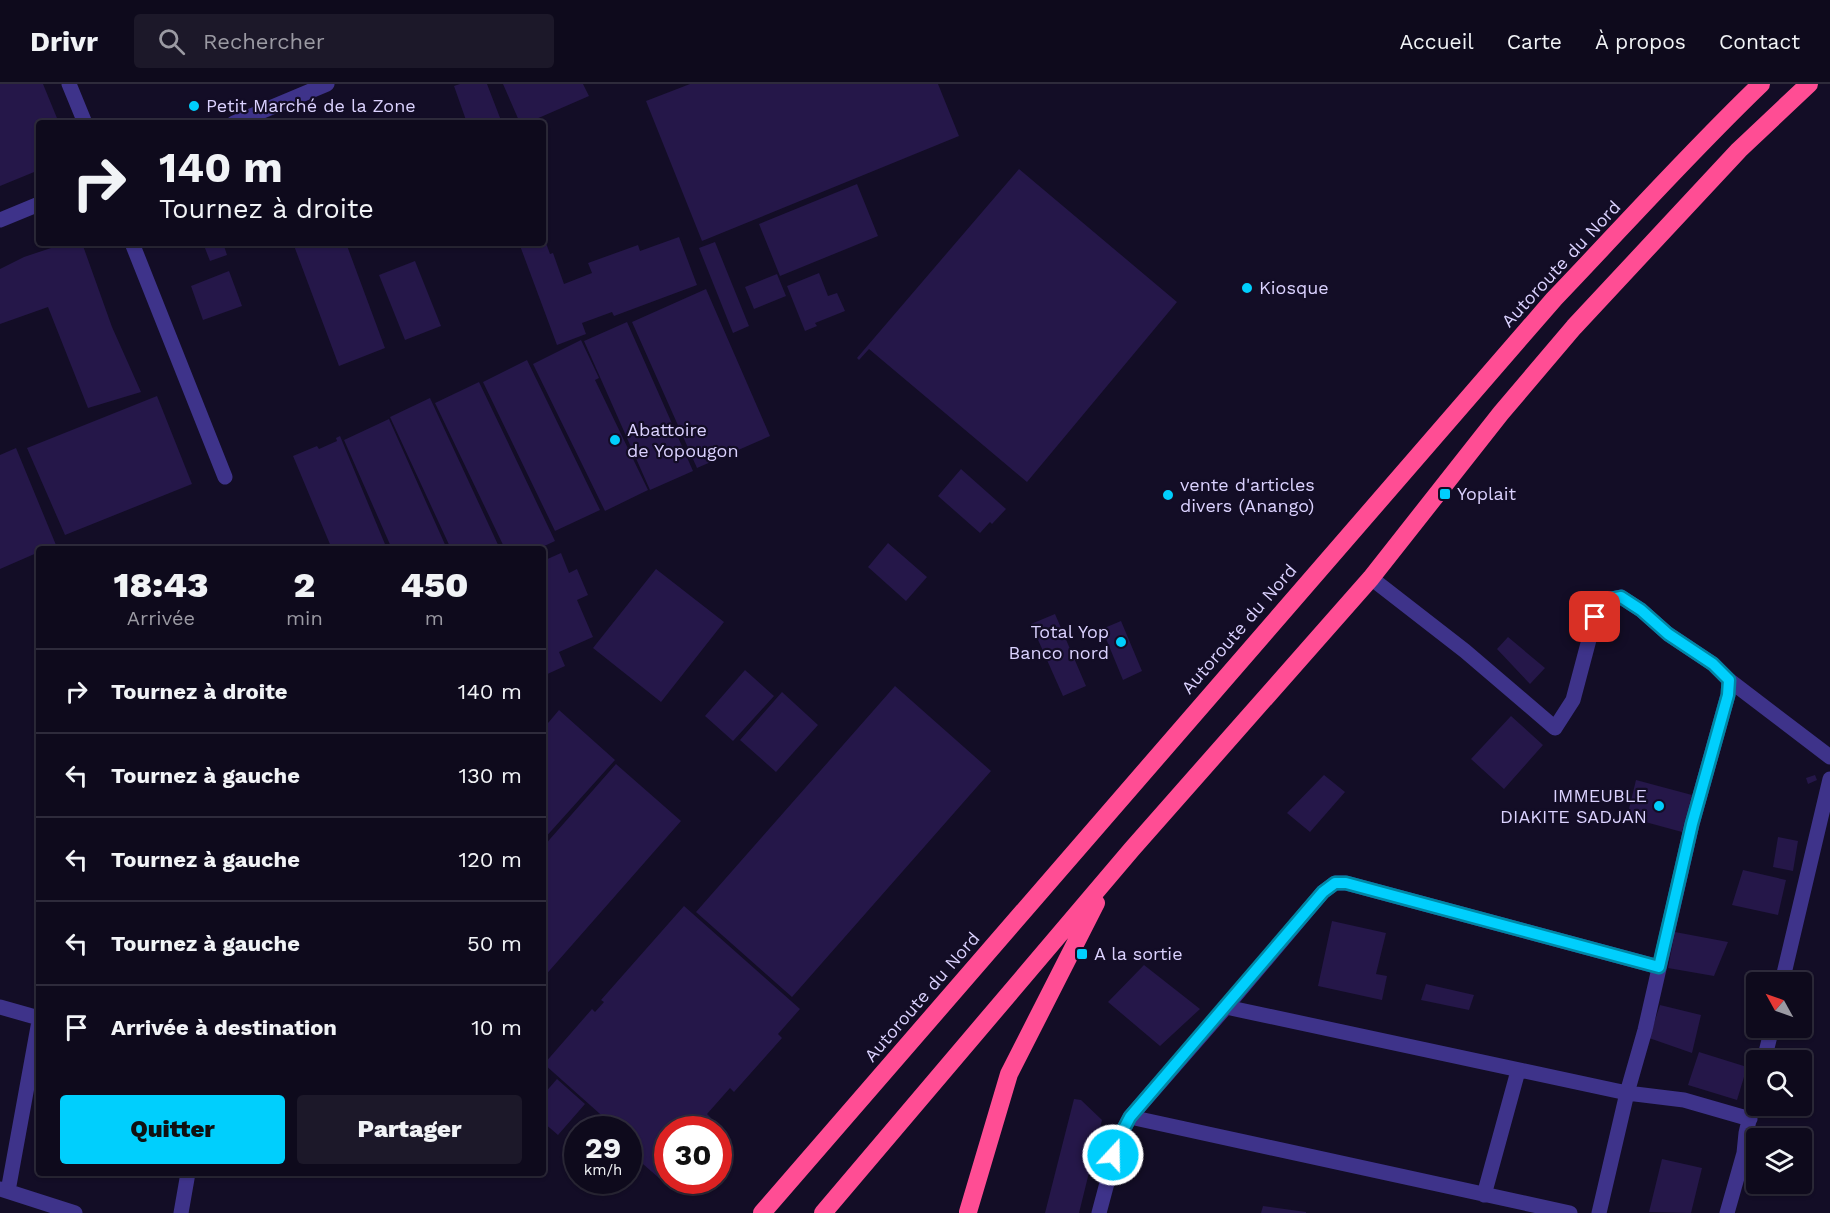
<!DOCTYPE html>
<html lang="fr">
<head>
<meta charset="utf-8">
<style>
  :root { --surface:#0e0a1c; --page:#1c1829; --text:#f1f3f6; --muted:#9b9aa3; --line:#2e2b3b; --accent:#00cffd }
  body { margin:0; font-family:"Work Sans",sans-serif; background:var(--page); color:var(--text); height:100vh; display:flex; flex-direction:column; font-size:22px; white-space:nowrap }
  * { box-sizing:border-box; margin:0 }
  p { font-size:20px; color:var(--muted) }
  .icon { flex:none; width:33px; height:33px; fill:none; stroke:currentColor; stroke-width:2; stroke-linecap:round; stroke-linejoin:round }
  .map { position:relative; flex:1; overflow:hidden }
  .details { position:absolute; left:36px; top:462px; width:510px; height:630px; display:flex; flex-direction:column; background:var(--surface); border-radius:6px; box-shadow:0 2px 4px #0004,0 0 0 2px var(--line) }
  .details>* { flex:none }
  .top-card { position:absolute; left:36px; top:36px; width:510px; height:126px; border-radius:6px; box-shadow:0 2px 4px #0004,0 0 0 2px var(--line); background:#0e0a1c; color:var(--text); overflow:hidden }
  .needle { width:39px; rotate:310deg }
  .buttons { position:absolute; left:1746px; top:888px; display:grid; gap:12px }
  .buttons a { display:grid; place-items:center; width:66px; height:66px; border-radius:6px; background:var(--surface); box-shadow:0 2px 4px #0004,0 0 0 2px var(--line); font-size:30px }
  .speed { position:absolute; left:564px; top:1032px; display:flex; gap:12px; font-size:30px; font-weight:700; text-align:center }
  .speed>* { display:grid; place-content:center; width:78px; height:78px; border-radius:50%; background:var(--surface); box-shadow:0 2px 4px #0004,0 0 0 2px var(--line); line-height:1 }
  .speed small { font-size:15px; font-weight:400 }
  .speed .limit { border:9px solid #d22; background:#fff; color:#111 }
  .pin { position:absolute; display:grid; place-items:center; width:51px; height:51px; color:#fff; margin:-26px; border-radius:12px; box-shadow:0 3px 9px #0006 }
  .me { position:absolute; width:66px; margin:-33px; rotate:21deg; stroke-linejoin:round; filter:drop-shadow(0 0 4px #0008) }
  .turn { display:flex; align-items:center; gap:21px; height:126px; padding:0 24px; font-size:27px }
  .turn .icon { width:78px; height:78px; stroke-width:2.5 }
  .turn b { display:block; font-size:42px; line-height:51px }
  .eta { display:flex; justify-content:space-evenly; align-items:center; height:102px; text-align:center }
  .eta b { font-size:36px; font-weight:800; line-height:42px }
  .action { display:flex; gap:12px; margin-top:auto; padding:12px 24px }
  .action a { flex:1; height:69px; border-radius:6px; background:var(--accent); color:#111; font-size:24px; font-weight:800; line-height:69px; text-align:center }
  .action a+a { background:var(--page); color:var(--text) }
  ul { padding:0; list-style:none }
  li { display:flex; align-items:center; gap:18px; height:84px; padding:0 24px; border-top:2px solid var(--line) }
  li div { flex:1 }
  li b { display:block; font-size:22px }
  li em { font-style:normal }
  header { display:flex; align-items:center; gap:36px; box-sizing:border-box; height:84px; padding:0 30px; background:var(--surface); border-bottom:2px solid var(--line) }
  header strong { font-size:28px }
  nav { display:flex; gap:33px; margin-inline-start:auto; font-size:21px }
  .search { width:420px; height:54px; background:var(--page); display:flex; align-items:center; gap:15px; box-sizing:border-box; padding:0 21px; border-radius:6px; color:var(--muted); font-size:22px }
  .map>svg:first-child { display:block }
  .building { fill:#251749 }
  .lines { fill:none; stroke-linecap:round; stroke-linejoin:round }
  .street { stroke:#3e338a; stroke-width:15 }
  .highway { stroke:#ff4d94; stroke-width:18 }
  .route-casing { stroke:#0087a4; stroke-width:15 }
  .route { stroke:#00cffd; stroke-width:10 }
  .poi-dot { fill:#00cffd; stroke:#130d26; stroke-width:2 }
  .labels { text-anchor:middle; stroke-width:4.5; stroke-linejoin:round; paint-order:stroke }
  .poi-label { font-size:18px; fill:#dbd2ff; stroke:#130d26; text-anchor:start }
  .street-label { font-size:18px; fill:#dbd2ff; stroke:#130d26 }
</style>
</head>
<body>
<header>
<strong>Drivr</strong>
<div class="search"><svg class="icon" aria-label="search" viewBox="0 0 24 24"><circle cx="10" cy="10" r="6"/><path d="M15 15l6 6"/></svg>Rechercher</div>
<nav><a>Accueil</a><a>Carte</a><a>À propos</a><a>Contact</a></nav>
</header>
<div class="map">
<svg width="1830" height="1129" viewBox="0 0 1830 1129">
  <rect width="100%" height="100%" fill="#130d26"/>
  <path class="building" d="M 0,0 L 43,0 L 59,39 L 39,39 L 39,86 L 0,102 Z
    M 460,0 L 487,0 L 502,39 L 467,39 L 454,2 Z
    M 503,0 L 583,0 L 589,12 L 527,39 L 520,39 Z
    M 690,0 L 938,0 L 959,52 L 702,157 L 646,17 Z
    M 1019,85 L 1177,218 L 1027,398 L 869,265 L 859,276 L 857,274 Z
    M 857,100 L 878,152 L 780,192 L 759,140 Z
    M 543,151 L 550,170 L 553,169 L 564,200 L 592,189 L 588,179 L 638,161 L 640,167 L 679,153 L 697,201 L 614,232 L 612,228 L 582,239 L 586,250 L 557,261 L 519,159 L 543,159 Z
    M 715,158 L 749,242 L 733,249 L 699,164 Z
    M 66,159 L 82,159 L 112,243 L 141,308 L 88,324 L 48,223 L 0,240 L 0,185 L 24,173 Z
    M 203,159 L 223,159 L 227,171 L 210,177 Z
    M 293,159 L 346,159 L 385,264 L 339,282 Z
    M 415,177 L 441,242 L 405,256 L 379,191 Z
    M 229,187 L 242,222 L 203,236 L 191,202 Z
    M 819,189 L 828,212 L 837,209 L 845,227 L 815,239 L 817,242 L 805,247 L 787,202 Z
    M 777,190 L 786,212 L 754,225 L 745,203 Z
    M 706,205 L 770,352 L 697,384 L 632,238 Z
    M 627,238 L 693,387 L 650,406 L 584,257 Z
    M 581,256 L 599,294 L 595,296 L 648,406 L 605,427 L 533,280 Z
    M 527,276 L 600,426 L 555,447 L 483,298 Z
    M 479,298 L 555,457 L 538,465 L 532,465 L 530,461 L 521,465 L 505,465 L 435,319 Z
    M 157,312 L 192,400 L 65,451 L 27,364 Z
    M 430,314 L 500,465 L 451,465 L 390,333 Z
    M 389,335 L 447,465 L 392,465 L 344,356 Z
    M 340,352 L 387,465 L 332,465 L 293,372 L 317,362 L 319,365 L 337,357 L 336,354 Z
    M 16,364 L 56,461 L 47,465 L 39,465 L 39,468 L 0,485 L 0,371 Z
    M 961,385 L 1006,425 L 992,440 L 990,438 L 980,449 L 938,412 Z
    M 888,459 L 927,493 L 906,517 L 868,483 Z
    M 561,469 L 569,489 L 577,485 L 588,511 L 577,516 L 593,553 L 559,568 L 565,582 L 543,592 L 543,477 Z
    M 656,485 L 724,538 L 661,618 L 593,564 Z
    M 1055,530 L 1086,602 L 1063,612 L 1031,540 Z
    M 1121,537 L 1142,587 L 1123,596 L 1102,545 Z
    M 1508,553 L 1545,584 L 1530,600 L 1497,565 Z
    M 745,586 L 774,612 L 733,657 L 705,632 Z
    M 895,602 L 991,687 L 792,913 L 696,828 Z
    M 782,608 L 818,641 L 776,688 L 740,656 Z
    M 559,626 L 615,676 L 543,756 L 543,645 Z
    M 1511,632 L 1543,661 L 1504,705 L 1471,675 Z
    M 616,680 L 681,737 L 543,894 L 543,763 Z
    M 1324,691 L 1345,708 L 1310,748 L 1287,729 Z
    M 1815,691 L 1817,696 L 1808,700 L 1806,694 Z
    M 1636,696 L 1692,711 L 1682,748 L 1627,733 Z
    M 1778,753 L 1798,757 L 1793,787 L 1773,783 Z
    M 1743,786 L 1786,796 L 1778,831 L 1732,821 Z
    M 684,822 L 800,925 L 778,950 L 782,954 L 734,1008 L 730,1004 L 707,1030 L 711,1034 L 701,1046 L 668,1046 L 668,1084 L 659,1094 L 628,1067 L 628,1046 L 618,1046 L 544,980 L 592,925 L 595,928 L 604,918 L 601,916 Z
    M 1332,837 L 1386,849 L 1376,890 L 1387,892 L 1382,916 L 1318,902 Z
    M 1675,848 L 1728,858 L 1714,892 L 1668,884 Z
    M 1144,881 L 1200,925 L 1160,962 L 1108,918 Z
    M 1426,900 L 1474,911 L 1469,926 L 1421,916 Z
    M 1660,921 L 1701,931 L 1692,969 L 1649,954 Z
    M 1699,968 L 1747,983 L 1737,1016 L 1688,1001 Z
    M 557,995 L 585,1020 L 558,1051 L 543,1038 L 543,1011 Z
    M 1074,1015 L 1081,1016 L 1102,1036 L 1079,1129 L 1045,1129 Z
    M 599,1033 L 612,1046 L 588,1046 Z
    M 1756,1042 L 1791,1044 L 1788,1054 L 1756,1054 L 1756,1089 L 1744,1088 Z
    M 1662,1075 L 1702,1084 L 1691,1129 L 1649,1128 Z
    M 1263,1122 L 1306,1128 L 1306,1129 L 1261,1129 Z"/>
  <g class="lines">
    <path class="street" d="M 69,0 L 85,39
      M 234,39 L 327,0
      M 0,136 L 39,120
      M 132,159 L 225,393
      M 1371,494 L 1465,567 L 1555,644 L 1573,616 L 1595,533 L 1606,516 L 1621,513 L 1641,526 L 1668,550 L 1713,580 L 1729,596 L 1830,673
      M 1659,883 L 1346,799 L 1335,799 L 1323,808 L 1226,923 L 1627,1009 L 1684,1016 L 1750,1035
      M 1782,898 L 1830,695
      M 0,923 L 39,934
      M 1764,976 L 1772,944
      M 1130,1033 L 1570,1129
      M 0,1105 L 75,1129
      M 8,1107 L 39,937
      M 1484,1111 L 1518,987
      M 181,1129 L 188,1089
      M 1099,1129 L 1119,1054 L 1130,1033 L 1226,923
      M 1599,1129 L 1627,1009 L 1645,946 L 1692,740 L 1728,611 L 1729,596
      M 1727,1129 L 1744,1069 L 1746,1049 L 1756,1007"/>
    <path class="highway" d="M 968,1128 L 1009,990 L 1096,819
      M 762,1129 L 1554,215 C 1623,143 1689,69 1761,0
      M 823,1129 L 1132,765 L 1371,494 L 1501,329 L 1574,243 L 1739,66 L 1809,0"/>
  </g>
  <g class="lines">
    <defs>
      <path id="route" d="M 1113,1071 L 1119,1054 L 1130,1033 L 1323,808 L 1335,799 L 1346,799 L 1659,883 L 1692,740 L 1728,611 L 1729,596 L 1713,580 L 1668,550 L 1641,526 L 1621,513 L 1606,516 L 1595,533"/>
    </defs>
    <use href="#route" class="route-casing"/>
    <use href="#route" class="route"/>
  </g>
  <g class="poi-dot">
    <circle cx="194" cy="22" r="6"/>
    <circle cx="1247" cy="204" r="6"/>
    <circle cx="615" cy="356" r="6"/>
    <rect x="1439" y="404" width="12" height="12" rx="3"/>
    <circle cx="1168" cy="411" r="6"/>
    <circle cx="1121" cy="558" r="6"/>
    <circle cx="1659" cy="722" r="6"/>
    <rect x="1076" y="864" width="12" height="12" rx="3"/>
  </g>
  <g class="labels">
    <g class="poi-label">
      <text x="206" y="28">Petit Marché de la Zone</text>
      <text x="1259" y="210">Kiosque</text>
      <text x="627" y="352">Abattoire<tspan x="627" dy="21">de Yopougon</tspan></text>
      <text x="1180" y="407">vente d'articles<tspan x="1180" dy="21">divers (Anango)</tspan></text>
      <text x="1457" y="416">Yoplait</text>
      <text x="1109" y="554" text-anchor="end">Total Yop<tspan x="1109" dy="21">Banco nord</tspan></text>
      <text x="1647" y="718" text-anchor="end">IMMEUBLE<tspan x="1647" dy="21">DIAKITE SADJAN</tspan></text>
      <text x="1094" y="876">A la sortie</text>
    </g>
    <g class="street-label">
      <text transform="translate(1561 180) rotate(-47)" y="6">Autoroute du Nord</text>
      <text transform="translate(1239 545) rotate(-49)" y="6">Autoroute du Nord</text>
      <text transform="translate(922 913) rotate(-49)" y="6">Autoroute du Nord</text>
    </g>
  </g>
</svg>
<div class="buttons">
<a><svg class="needle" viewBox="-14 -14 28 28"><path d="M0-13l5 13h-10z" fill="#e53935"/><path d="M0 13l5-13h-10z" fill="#9b9aa3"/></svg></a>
<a><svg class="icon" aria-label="search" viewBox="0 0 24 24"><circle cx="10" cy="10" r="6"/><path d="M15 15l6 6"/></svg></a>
<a><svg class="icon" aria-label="layers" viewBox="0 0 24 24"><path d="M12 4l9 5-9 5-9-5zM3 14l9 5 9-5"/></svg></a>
</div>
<div class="speed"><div>29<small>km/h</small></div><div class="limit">30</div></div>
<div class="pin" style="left:1595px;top:533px;background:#d93025"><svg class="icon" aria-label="arrive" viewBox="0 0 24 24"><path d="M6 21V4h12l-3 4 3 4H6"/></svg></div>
<svg class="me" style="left:1113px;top:1071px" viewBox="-20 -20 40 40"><circle r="17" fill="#00cffd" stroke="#fff" stroke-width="3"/><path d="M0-11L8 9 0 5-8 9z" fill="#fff"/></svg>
<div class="top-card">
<div class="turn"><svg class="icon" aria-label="right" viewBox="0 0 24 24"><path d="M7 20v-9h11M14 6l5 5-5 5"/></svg><div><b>140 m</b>Tournez à droite</div></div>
</div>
<section class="details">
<div class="eta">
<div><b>18:43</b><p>Arrivée</p></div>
<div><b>2</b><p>min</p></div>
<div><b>450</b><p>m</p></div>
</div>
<ul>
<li><svg class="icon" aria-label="right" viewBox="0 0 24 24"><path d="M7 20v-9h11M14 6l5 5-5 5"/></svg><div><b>Tournez à droite</b></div><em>140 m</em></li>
<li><svg class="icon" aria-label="left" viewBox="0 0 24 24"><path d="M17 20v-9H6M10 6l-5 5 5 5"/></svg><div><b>Tournez à gauche</b></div><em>130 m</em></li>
<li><svg class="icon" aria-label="left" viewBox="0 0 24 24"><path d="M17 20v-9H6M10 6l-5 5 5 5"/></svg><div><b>Tournez à gauche</b></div><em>120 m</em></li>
<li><svg class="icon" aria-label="left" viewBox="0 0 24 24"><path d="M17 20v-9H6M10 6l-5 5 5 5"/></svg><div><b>Tournez à gauche</b></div><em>50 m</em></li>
<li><svg class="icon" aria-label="arrive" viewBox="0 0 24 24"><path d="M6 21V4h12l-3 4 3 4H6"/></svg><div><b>Arrivée à destination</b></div><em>10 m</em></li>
</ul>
<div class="action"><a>Quitter</a><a>Partager</a></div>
</section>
</div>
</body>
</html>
